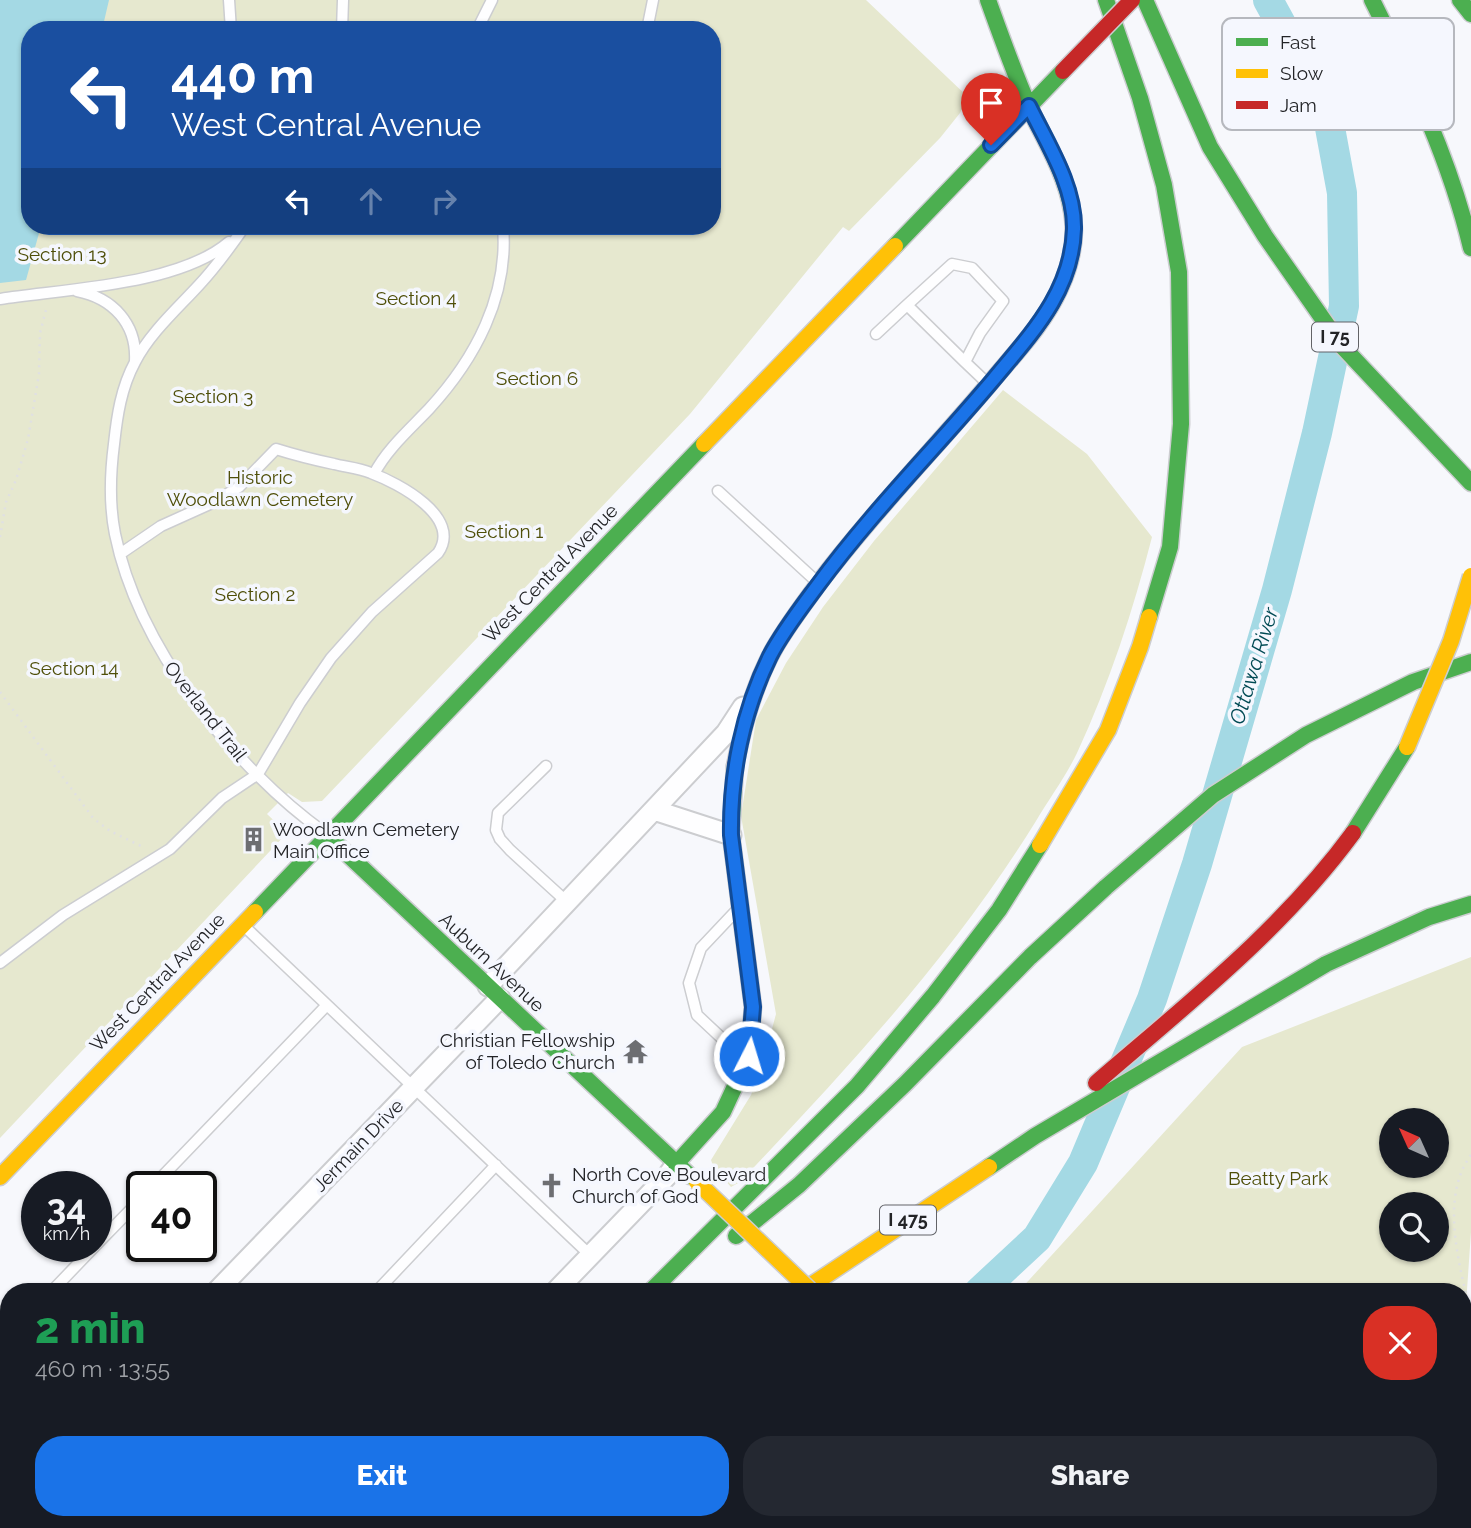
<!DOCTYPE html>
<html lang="en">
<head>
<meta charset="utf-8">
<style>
  :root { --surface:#171b24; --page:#242831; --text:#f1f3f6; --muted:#9ea1a6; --accent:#1a73e8 }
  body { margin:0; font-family:Raleway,sans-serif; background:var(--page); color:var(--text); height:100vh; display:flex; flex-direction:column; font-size:26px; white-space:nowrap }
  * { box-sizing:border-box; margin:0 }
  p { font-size:23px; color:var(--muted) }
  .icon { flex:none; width:38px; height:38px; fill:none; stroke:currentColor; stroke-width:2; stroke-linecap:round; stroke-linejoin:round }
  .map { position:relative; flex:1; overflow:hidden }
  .details { position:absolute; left:0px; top:1283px; width:1472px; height:247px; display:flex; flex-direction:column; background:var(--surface); border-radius:28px 28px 0 0; box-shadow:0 2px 5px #0004 }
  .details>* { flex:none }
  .banner { position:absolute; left:21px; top:21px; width:700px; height:214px; border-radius:28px; box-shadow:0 2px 5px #0004; background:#1a4fa0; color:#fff; overflow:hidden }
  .needle { width:46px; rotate:315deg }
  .fabs { position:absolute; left:1379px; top:1108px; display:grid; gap:14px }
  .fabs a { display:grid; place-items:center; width:70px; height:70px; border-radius:50%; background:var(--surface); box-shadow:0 2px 5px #0004; font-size:35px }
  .speed { position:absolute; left:21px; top:1171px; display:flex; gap:14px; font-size:35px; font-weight:700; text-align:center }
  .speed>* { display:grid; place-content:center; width:91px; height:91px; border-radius:50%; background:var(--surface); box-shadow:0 2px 5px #0004; line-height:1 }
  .speed small { font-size:18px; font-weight:400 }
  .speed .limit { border:4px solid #111; border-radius:10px; background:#fff; color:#111 }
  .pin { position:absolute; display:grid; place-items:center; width:60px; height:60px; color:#fff; margin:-72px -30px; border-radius:50% 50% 50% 0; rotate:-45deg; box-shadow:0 0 7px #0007 }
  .pin .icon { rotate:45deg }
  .me { position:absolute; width:77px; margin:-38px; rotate:5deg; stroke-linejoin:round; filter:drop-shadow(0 0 5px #0008) }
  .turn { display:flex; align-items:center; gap:24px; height:147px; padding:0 35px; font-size:32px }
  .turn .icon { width:91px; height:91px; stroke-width:2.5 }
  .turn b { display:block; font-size:49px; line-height:60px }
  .lanes { display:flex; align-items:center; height:66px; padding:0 35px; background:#0003; justify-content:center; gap:35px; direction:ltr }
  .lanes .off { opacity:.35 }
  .round { display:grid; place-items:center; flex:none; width:74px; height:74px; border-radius:28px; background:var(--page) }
  .summary { display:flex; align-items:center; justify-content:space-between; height:119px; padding:0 35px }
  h1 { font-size:42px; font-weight:800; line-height:52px; color:#1e9e55 }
  .button { display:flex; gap:14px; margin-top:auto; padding:14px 35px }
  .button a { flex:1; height:80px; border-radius:28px; background:var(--accent); color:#fff; font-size:28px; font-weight:800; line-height:80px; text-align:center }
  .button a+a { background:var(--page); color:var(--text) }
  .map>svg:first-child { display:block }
  .green { fill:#e6e8cf; fill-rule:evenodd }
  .water { fill:#a4d9e4 }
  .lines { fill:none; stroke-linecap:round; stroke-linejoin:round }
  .river { stroke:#a4d9e4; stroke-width:30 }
  .lane-casing { stroke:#cccdd0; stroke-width:13 }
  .street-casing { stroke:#cccdd0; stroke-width:23 }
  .fast-casing { stroke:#cccdd0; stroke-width:19 }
  .slow-casing { stroke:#cccdd0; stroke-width:19 }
  .jam-casing { stroke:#cccdd0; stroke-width:19 }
  .path { stroke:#e0e0e2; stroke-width:2.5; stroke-dasharray:2 5; stroke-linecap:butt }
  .lane { stroke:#fefeff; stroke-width:10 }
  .street { stroke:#fefeff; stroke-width:19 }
  .fast { stroke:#4caf50; stroke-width:16 }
  .slow { stroke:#ffc107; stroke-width:16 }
  .jam { stroke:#c62828; stroke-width:16 }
  .slow-bridge-casing { stroke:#cccdd0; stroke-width:19; stroke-linecap:butt }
  .jam-bridge-casing { stroke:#cccdd0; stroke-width:19; stroke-linecap:butt }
  .slow-bridge { stroke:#ffc107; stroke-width:16 }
  .jam-bridge { stroke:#c62828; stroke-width:16 }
  .route-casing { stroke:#114b97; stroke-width:18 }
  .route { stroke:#1a73e8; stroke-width:12 }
  .labels { text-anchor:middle; stroke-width:7; stroke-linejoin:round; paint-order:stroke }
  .shield { fill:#f5f7fe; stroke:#626368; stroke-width:2 }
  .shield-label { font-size:18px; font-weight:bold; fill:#232427 }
  .park-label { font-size:19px; fill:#4f4f09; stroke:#f5f7fe }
  .street-label { font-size:19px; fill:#232427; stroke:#f5f7fe }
  .poi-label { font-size:19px; fill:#232427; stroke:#f5f7fe; text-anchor:start }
  .water-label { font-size:21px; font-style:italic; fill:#014a54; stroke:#f5f7fe }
  .key { fill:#f5f7fe; stroke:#b6b8be; stroke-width:2 }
  .key-label { font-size:19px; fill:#232427 }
</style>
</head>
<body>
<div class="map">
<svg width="1471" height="1528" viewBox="0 0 1471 1528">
  <rect width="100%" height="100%" fill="#f7f8fc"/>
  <path class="green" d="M 0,0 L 866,0 L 968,97 L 960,113 L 940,138 L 849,231 L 843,227 L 690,414 L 322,801 L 302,802 L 288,793 L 267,814 L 287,833 L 0,1138 ZM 30,30 L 712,30 L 712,226 L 30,226 Z
    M 1003,390 L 1087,454 L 1152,537 C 1133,611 1109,684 1077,753 C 1066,776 1049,799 1036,821 C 954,954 847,1069 740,1182 L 731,1187 L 714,1168 L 711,1160 L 751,1095 L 762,1066 L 776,1014 L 741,816 L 756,720 L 786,663 L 823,607 L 874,541 Z
    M 1471,957 L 1471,1232 L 1463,1348 L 1463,1292 L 1019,1291 L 1242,1047 ZM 1391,1120 L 1437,1120 L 1437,1166 L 1391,1166 ZM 1391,1204 L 1437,1204 L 1437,1250 L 1391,1250 Z
    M 544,1521 L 989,1521 L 997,1528 L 533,1528 Z
    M 1087,1521 L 1412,1521 L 1405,1528 L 1094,1528 Z"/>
  <path class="water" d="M 0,0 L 109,0 L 102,30 L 30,30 L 30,226 L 41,226 L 26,280 L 0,283 Z"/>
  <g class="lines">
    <path class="river" d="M 979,1292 L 1037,1238 L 1083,1163 L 1152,999 L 1197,864 L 1277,590 L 1317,433 L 1344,306 L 1342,193 L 1326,106 L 1268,0
      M 760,1521 L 761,1528"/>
    <defs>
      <path id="lane" d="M 229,0 L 231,30
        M 342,30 L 343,0
        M 477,30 L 492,0
        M 647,30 L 653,0
        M 245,226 C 231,246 216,267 199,285 C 177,309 150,333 135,362 C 121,388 117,416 114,444 C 110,475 109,504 115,534 C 138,647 233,767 325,833
        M 77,291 C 113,298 137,324 135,361
        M 0,299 C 65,289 179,285 229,242
        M 907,305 L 952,264 L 972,268 L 1003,301 L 980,333 L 965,362 L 986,382
        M 876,334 L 907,305 L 965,362
        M 374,474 C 387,449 410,429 429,409 C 475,359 509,296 503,226
        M 718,491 L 816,581
        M 546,766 L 498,813 L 496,830 L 500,839 L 510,850 L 567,902
        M 735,912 L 701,948 L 689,983 L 697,1015 L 745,1060
        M 245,927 L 590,1255
        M 0,963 L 63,915 L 170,849 L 222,798 L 258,774 L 300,703 L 331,658 L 372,612 L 438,553 C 463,517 398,483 371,473 C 359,468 346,467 334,464 C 315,460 295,455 276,449 L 239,487 L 212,503 L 161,526 L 120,554
        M 153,1186 L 327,1005
        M 96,1245 L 142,1198
        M 51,1292 L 95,1246
        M 376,1292 L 496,1165
        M 0,1345 L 9,1336
        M 151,1528 L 159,1521"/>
      <path id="street" d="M 654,810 L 731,835
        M 488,986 L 726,733 L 743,707
        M 216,1292 L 500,998
        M 555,1292 L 668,1175 L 676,1164
        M 1463,1505 L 1471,1487
        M 0,1514 L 9,1505
        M 1453,1528 L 1456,1521"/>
      <path id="fast" d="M 1106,0 L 1140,98 L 1164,185 L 1179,272 L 1181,424 L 1170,547 L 1149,617
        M 1145,0 L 1210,147 L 1265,236 L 1341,345 L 1471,483
        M 1372,0 C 1412,80 1450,160 1471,248
        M 1460,0 L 1471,14
        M 895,246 L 1063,71
        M 822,579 C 875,510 935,448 991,382 C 1016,352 1044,324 1060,288 C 1071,264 1077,237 1072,211 C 1066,174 1046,142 1030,109 C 1014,73 1001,36 988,0
        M 1353,833 L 1407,747
        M 327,835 L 690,1176
        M 255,912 L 704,444
        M 676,1164 L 723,1112 L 749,1056 L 753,1007 L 731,835 L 735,766
        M 989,1167 L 1035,1136 L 1326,964 L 1429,917 L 1471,904
        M 736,1236 L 799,1185 L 905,1084 L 1030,957 L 1106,887 L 1213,795 L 1306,735 L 1413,682 L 1471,662
        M 650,1292 L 857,1086 L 933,996 L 999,910 L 1040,845
        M 314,1528 L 327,1521"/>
      <path id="slow" d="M 704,444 L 895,246
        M 1040,845 L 1108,730 L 1140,647 L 1149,617
        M 0,1177 L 255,912
        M 801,1292 L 989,1167
        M 1052,1521 L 1060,1528"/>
      <path id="jam" d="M 735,766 C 743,725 754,684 775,647 C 789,623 806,601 822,579
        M 1096,1083 C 1186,1005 1282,930 1353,833
        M 425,1528 L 438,1521"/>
    </defs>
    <use href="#lane" class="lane-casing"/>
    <use href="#street" class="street-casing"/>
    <use href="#fast" class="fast-casing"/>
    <use href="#slow" class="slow-casing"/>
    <use href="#jam" class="jam-casing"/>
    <path class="path" d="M 0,537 L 6,502 L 16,480 L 28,439 L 39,374 L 40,333 L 46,310
      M 0,692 L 93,818 L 110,831 L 145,848
      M 1471,1155 C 1439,1198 1460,1267 1471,1315
      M 1463,1471 L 1471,1438"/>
    <use href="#lane" class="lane"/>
    <use href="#street" class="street"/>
    <use href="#fast" class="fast"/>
    <use href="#slow" class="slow"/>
    <use href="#jam" class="jam"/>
    <defs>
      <path id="slow-bridge" d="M 1407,747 L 1451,641 L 1471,576
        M 697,1182 L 812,1292"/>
      <path id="jam-bridge" d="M 1063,71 L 1132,0"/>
    </defs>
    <use href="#slow-bridge" class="slow-bridge-casing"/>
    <use href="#jam-bridge" class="jam-bridge-casing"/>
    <use href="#slow-bridge" class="slow-bridge"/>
    <use href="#jam-bridge" class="jam-bridge"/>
  </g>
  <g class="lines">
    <defs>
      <path id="route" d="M 749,1056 L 753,1007 L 731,835 C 730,774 743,711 770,656 C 783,631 801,608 818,585 C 871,513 935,449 993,380 C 1031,334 1072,292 1074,229 C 1075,186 1047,143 1029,106 L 991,145"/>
    </defs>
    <use href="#route" class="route-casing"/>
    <use href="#route" class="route"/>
  </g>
  <defs>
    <symbol id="building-bare" viewBox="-9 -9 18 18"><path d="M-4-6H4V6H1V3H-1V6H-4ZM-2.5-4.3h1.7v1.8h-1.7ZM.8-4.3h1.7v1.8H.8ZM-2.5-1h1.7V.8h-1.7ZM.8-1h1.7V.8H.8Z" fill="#6d6e72" stroke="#f5f7fe" stroke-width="2.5" paint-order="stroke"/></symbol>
    <symbol id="temple-bare" viewBox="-9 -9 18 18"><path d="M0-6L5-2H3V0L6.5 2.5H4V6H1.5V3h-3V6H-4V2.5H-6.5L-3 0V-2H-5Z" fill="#6d6e72" stroke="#f5f7fe" stroke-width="2.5" paint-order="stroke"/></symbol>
    <symbol id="church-bare" viewBox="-9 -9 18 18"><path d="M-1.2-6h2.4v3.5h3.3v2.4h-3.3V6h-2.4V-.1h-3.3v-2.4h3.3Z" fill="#6d6e72" stroke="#f5f7fe" stroke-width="2.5" paint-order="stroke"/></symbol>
  </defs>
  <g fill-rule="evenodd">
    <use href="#building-bare" x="236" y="822" width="35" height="35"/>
    <use href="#temple-bare" x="618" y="1034" width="35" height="35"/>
    <use href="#church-bare" x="534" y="1168" width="35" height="35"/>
  </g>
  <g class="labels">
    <g class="shield">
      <rect x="1312" y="322.5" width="46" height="29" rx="5"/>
      <rect x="880" y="1205.5" width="56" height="29" rx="5"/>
    </g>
    <g class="shield-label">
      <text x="1335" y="343">I 75</text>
      <text x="908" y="1226">I 475</text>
    </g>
    <g class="park-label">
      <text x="62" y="261">Section 13</text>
      <text x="416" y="305">Section 4</text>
      <text x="537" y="385">Section 6</text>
      <text x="213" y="403">Section 3</text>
      <text x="260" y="484">Historic<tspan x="260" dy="22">Woodlawn Cemetery</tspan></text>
      <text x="504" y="538">Section 1</text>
      <text x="255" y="601">Section 2</text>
      <text x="74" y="675">Section 14</text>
      <text x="1278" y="1185">Beatty Park</text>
    </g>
    <g class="street-label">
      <text transform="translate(550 573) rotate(-46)" y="7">West Central Avenue</text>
      <text transform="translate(206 711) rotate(52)" y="7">Overland Trail</text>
      <text transform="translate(492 962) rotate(43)" y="7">Auburn Avenue</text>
      <text transform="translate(157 982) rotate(-46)" y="7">West Central Avenue</text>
      <text transform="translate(358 1145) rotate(-46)" y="7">Jermain Drive</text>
    </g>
    <g class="poi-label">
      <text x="273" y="836">Woodlawn Cemetery<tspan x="273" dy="22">Main Office</tspan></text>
      <text x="615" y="1047" text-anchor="end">Christian Fellowship<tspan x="615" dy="22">of Toledo Church</tspan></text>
      <text x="572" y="1181">North Cove Boulevard<tspan x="572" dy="22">Church of God</tspan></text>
    </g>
    <g class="water-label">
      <text transform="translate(1254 666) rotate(-73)" y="7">Ottawa River</text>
    </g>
  </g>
  <rect x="1222" y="18" width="232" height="112" rx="10" class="key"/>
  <rect x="1236" y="38" width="32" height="8" fill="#4caf50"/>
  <rect x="1236" y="69" width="32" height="9" fill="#ffc107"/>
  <rect x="1236" y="101" width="32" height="8" fill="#c62828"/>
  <g class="key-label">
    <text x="1280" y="49">Fast</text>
    <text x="1280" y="80">Slow</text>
    <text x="1280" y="112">Jam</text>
  </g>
</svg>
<div class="fabs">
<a><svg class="needle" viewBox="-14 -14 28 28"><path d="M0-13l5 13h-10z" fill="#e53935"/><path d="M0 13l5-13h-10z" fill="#9ea1a6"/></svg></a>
<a><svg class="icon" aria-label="search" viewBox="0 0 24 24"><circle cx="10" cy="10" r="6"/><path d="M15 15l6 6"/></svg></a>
</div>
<div class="speed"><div>34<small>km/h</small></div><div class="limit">40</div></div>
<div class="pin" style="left:991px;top:145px;background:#d93025"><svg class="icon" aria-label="arrive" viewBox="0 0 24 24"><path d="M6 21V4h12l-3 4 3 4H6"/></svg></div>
<svg class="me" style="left:749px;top:1056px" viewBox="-20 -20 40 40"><circle r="17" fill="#1a73e8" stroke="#fff" stroke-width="3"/><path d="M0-11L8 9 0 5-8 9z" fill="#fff"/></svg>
<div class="banner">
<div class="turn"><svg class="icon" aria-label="left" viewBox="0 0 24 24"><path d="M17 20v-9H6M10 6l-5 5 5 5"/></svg><div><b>440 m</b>West Central Avenue</div></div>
<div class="lanes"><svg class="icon" aria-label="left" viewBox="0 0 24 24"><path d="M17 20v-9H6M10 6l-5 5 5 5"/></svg><svg class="icon off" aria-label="ahead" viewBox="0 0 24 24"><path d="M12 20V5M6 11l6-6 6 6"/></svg><svg class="icon off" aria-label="right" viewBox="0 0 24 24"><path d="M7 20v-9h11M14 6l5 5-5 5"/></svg></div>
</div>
<section class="details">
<div class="summary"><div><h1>2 min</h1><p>460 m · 13:55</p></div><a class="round" style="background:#d93025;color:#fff"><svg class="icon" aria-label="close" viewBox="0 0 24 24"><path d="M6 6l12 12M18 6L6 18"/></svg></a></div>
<div class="button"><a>Exit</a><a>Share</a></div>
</section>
</div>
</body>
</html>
